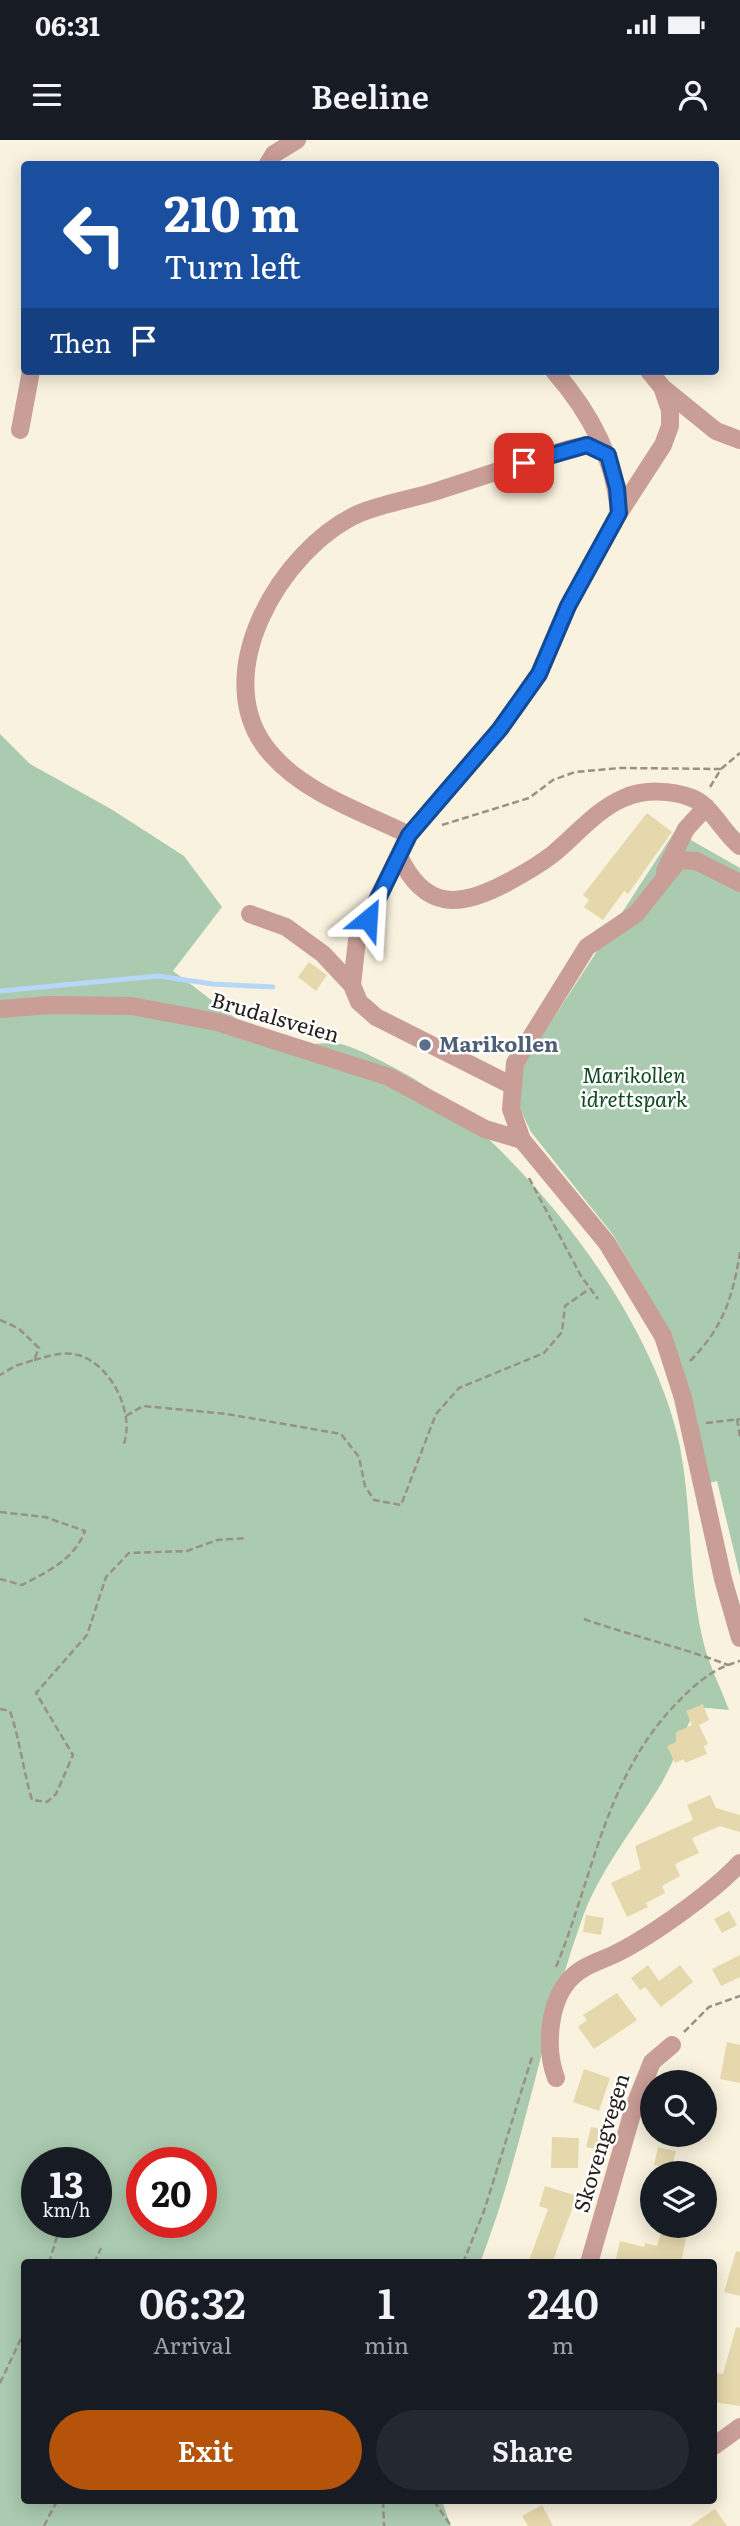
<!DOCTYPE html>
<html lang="en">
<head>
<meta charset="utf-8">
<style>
  :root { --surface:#171b24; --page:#242831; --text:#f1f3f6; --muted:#9ea1a6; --accent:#b45309 }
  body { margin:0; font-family:Literata,serif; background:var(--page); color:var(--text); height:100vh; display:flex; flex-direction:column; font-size:26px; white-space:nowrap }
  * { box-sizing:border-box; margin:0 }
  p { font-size:23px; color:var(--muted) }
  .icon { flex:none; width:38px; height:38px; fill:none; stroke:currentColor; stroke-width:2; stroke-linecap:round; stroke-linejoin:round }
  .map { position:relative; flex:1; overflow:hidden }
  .panel { position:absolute; left:21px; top:2119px; width:696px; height:245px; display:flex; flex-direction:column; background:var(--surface); border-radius:7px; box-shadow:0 4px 18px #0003 }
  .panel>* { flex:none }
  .banner { position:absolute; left:21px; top:21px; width:698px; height:214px; border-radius:7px; box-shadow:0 4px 18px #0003; background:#1a4fa0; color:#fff; overflow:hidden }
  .tools { position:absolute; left:640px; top:1930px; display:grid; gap:14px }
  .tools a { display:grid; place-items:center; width:77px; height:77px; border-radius:50%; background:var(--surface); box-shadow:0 4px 18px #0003; font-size:35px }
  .speed { position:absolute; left:21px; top:2007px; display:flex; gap:14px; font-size:35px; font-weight:700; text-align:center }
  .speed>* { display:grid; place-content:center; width:91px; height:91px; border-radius:50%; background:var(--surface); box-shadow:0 4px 18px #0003; line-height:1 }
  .speed small { font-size:18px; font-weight:400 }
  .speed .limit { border:10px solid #d22; background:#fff; color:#111 }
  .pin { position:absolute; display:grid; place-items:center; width:60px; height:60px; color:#fff; margin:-30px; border-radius:14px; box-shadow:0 4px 10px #0006 }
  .me { position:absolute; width:77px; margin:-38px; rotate:27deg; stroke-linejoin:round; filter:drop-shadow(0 0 5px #0008) }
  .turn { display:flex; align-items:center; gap:24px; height:147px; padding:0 28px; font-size:32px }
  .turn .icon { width:91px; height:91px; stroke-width:2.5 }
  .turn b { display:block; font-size:49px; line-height:60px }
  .then { display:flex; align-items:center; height:66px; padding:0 28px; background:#0003; gap:14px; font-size:26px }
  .eta { display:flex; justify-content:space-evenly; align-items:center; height:119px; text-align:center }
  .eta b { font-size:42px; font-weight:600; line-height:49px }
  .primary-button { display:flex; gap:14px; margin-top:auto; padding:14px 28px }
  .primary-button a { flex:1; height:80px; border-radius:42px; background:var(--accent); color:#fff; font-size:28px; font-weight:600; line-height:80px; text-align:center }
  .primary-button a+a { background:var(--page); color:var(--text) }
  .status { display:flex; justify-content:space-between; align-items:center; height:49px; padding:0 35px; background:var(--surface); direction:ltr }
  .status svg { height:19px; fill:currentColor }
  header { display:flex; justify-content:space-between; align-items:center; height:91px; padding:0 28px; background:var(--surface); font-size:32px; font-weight:600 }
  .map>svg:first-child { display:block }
  .green { fill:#aacbaf; fill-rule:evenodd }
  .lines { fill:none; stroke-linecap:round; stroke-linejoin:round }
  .stream { stroke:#b6d7f8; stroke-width:5 }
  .building { fill:#e6d8ad }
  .path { stroke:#979284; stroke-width:2.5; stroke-dasharray:7 3.5; stroke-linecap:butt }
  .minor { stroke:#c99e97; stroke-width:18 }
  .route-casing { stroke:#114b97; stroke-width:18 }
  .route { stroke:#1a73e8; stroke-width:12 }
  .service-dot { fill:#5c6f8a; stroke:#fff; stroke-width:2.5 }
  .labels { text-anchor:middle; stroke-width:5; stroke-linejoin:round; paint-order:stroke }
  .street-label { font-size:21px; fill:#23211a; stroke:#fff }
  .service-label { font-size:21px; font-weight:bold; fill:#4e5e75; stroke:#fff; text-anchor:start }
  .park-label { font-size:21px; font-style:italic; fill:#0f4922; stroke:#fff }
</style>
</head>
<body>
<div class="status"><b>06:31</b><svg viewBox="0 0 49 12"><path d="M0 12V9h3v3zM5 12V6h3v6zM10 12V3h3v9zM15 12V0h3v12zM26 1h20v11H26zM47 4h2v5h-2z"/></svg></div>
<header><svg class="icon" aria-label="menu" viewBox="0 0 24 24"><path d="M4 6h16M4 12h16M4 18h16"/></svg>Beeline<svg class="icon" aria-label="person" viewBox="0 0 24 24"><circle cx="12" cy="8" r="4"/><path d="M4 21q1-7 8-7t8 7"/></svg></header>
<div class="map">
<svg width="740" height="2386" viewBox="0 0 740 2386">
  <rect width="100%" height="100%" fill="#f9f2de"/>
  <path class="green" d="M 0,594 L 30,624 L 111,669 L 184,716 L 222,767 L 173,831 C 201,851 243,887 272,901 C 287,909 322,901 340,904 C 353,905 414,937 425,946 C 532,1023 653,1175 680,1307 C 692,1369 688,1434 702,1496 C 707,1521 720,1546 729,1570 L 696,1567 C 684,1592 675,1620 661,1644 C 634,1689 598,1732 581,1782 C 541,1894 523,2012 480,2123 L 24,2123 L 24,2361 L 442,2361 L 451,2386 L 0,2386 ZM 37,2023 L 96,2023 L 96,2082 L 37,2082 ZM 142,2023 L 201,2023 L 201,2082 L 142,2082 Z
    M 675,691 L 740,728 L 740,1436 L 717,1341 L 709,1343 L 670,1193 L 614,1096 L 531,992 L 519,967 L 523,925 Z"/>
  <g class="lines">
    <path class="stream" d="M 0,851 L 158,836 L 213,844 L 273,847"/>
  </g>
  <path class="building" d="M 647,673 L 672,692 L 628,754 L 624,751 L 603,780 L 584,767 L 589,760 L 583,755 Z
    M 309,822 L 327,835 L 316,851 L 298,837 Z
    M 703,1564 L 709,1580 L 699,1585 L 708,1604 L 704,1606 L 707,1614 L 685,1623 L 684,1619 L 675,1623 L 667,1606 L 676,1602 L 676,1592 L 692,1585 L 686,1571 Z
    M 710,1655 L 716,1668 L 740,1675 L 740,1692 L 720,1686 L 692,1698 L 699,1713 L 675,1724 L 680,1736 L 662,1746 L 665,1753 L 646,1763 L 648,1767 L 627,1777 L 611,1743 L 641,1729 L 635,1706 L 693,1680 L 687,1665 Z
    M 729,1771 L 737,1785 L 722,1793 L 714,1779 Z
    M 586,1775 L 604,1778 L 601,1795 L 583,1792 Z
    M 740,1815 L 740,1837 L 721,1846 L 712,1829 Z
    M 648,1825 L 659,1841 L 680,1825 L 693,1842 L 661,1867 L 645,1847 L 640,1850 L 631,1838 Z
    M 617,1853 L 637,1880 L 594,1909 L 578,1887 L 587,1880 L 583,1875 Z
    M 727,1902 L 740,1905 L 740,1943 L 720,1939 Z
    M 584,1929 L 610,1938 L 599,1971 L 573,1962 Z
    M 591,1987 L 608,1991 L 604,2011 L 586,2007 Z
    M 552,1997 L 579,1998 L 578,2028 L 551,2028 Z
    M 658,2007 L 676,2011 L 671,2029 L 654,2025 Z
    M 545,2046 L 577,2056 L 552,2123 L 528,2123 L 548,2069 L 539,2066 Z
    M 661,2093 L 686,2099 L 681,2123 L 615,2123 L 620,2101 L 644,2107 L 645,2103 L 657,2106 Z
    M 736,2111 L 740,2112 L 740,2156 L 724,2152 Z
    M 736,2187 L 740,2188 L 740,2266 L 714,2262 L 714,2233 L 723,2234 Z
    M 542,2365 L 553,2386 L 528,2386 L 522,2376 Z
    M 715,2369 L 727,2386 L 690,2386 Z"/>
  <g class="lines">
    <path class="path" d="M 710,647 L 721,629 L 740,613
      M 442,685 L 529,658 L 553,640 L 575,632 L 620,628 L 721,629
      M 529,1038 L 581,1136 L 598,1159
      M 0,1180 L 18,1188 L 39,1208 L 34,1220 L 15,1226 L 0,1235
      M 34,1220 C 49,1216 63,1211 78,1215 C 112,1224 136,1276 123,1306
      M 690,1221 C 723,1188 733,1157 740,1112
      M 126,1276 L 143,1266 L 227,1274 L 341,1294 L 359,1317 L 365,1346 L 374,1360 L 401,1365 L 436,1274 L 459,1248 L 544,1213 L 562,1192 L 565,1166 L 589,1149
      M 737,1279 L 740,1297
      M 706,1283 L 740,1279
      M 0,1372 L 45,1377 L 85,1391 C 74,1420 48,1431 22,1445 L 0,1439
      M 584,1479 C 632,1496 681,1507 728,1525
      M 0,1569 L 10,1571 C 20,1600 23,1630 32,1660 L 47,1662 L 56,1654 L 73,1615 L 36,1553 L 87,1495 L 106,1437 L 129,1413 L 187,1411 L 217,1400 L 246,1398
      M 556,1827 C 593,1737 605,1639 674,1566 C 694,1545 711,1529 740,1521
      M 684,1892 L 709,1867 L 740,1856
      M 49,2123 L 59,2090
      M 94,2123 L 101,2108
      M 463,2123 L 484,2071 L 533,1914
      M 0,2243 L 24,2192
      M 383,2361 L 384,2386
      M 434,2361 L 451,2386
      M 44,2386 L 57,2361"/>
    <path class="minor" d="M 268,24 L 274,14 L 297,0
      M 554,231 C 590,272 615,318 619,373
      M 663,248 L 716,291 L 740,300
      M 20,290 L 31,231
      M 409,695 C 363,672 306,654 272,615 C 203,539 281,408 360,373 C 384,363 412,359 437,351 C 481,337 524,322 569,309 L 587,305 L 608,315
      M 399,716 C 425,771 460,768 508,742 C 523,734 539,725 553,714 C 575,696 597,669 624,658 C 644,649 671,650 692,658 C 712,666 723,693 740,706
      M 665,731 L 686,689 L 706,667
      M 740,743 L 696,721 L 679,720 L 636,774 L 587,807 L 515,923 L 511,969 L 522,1000 L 607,1103 L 663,1196 L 683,1258 L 723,1439 L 740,1498
      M 250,774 L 286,787 L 323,814 L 352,845 L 359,862 L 376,877 L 511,945
      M 352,845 L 357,800 L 409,695 L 500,589 L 539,534 L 568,466 L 619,373 L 663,305 L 670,286 L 670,270 L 662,247 L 649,231
      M 0,869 L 49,865 L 132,866 L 217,882 L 389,937 L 485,989 L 522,1000
      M 556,1938 C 545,1909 548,1860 572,1837 C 585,1824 604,1820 619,1812 C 654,1794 713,1752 740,1723
      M 589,2123 L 634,1967 L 652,1922 L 672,1905
      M 714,2306 L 740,2287"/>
  </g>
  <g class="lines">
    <defs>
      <path id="route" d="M 368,779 L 409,695 L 500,589 L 539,534 L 568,466 L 619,373 L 617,348 L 608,315 L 587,305 L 524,323"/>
    </defs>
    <use href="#route" class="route-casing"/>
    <use href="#route" class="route"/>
  </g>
  <circle class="service-dot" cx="425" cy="905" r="7"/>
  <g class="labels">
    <g class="street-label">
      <text transform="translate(275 878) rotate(16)" y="7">Brudalsveien</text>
      <text transform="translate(602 2003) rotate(-73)" y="7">Skovengvegen</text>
    </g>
    <g class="service-label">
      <text x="439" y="912">Marikollen</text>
    </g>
    <g class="park-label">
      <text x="634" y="943">Marikollen<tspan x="634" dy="24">idrettspark</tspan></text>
    </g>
  </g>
</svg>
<div class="tools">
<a><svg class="icon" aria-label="search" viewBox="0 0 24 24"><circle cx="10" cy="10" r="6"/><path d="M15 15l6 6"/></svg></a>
<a><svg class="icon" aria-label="layers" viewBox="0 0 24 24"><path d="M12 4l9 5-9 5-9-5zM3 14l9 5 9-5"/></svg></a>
</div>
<div class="speed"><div>13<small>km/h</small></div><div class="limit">20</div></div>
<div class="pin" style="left:524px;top:323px;background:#d93025"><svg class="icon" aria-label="arrive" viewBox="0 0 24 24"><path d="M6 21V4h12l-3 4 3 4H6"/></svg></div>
<svg class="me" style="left:368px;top:779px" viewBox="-20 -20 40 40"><path d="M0-17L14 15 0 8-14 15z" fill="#1a73e8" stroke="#fff" stroke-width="4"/></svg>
<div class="banner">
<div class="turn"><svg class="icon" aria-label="left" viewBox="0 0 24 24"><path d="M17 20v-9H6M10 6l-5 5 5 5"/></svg><div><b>210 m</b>Turn left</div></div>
<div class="then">Then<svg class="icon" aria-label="arrive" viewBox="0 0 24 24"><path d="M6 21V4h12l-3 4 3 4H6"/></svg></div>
</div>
<section class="panel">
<div class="eta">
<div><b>06:32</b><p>Arrival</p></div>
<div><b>1</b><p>min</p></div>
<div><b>240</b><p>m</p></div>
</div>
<div class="primary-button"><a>Exit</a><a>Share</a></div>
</section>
</div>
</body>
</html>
